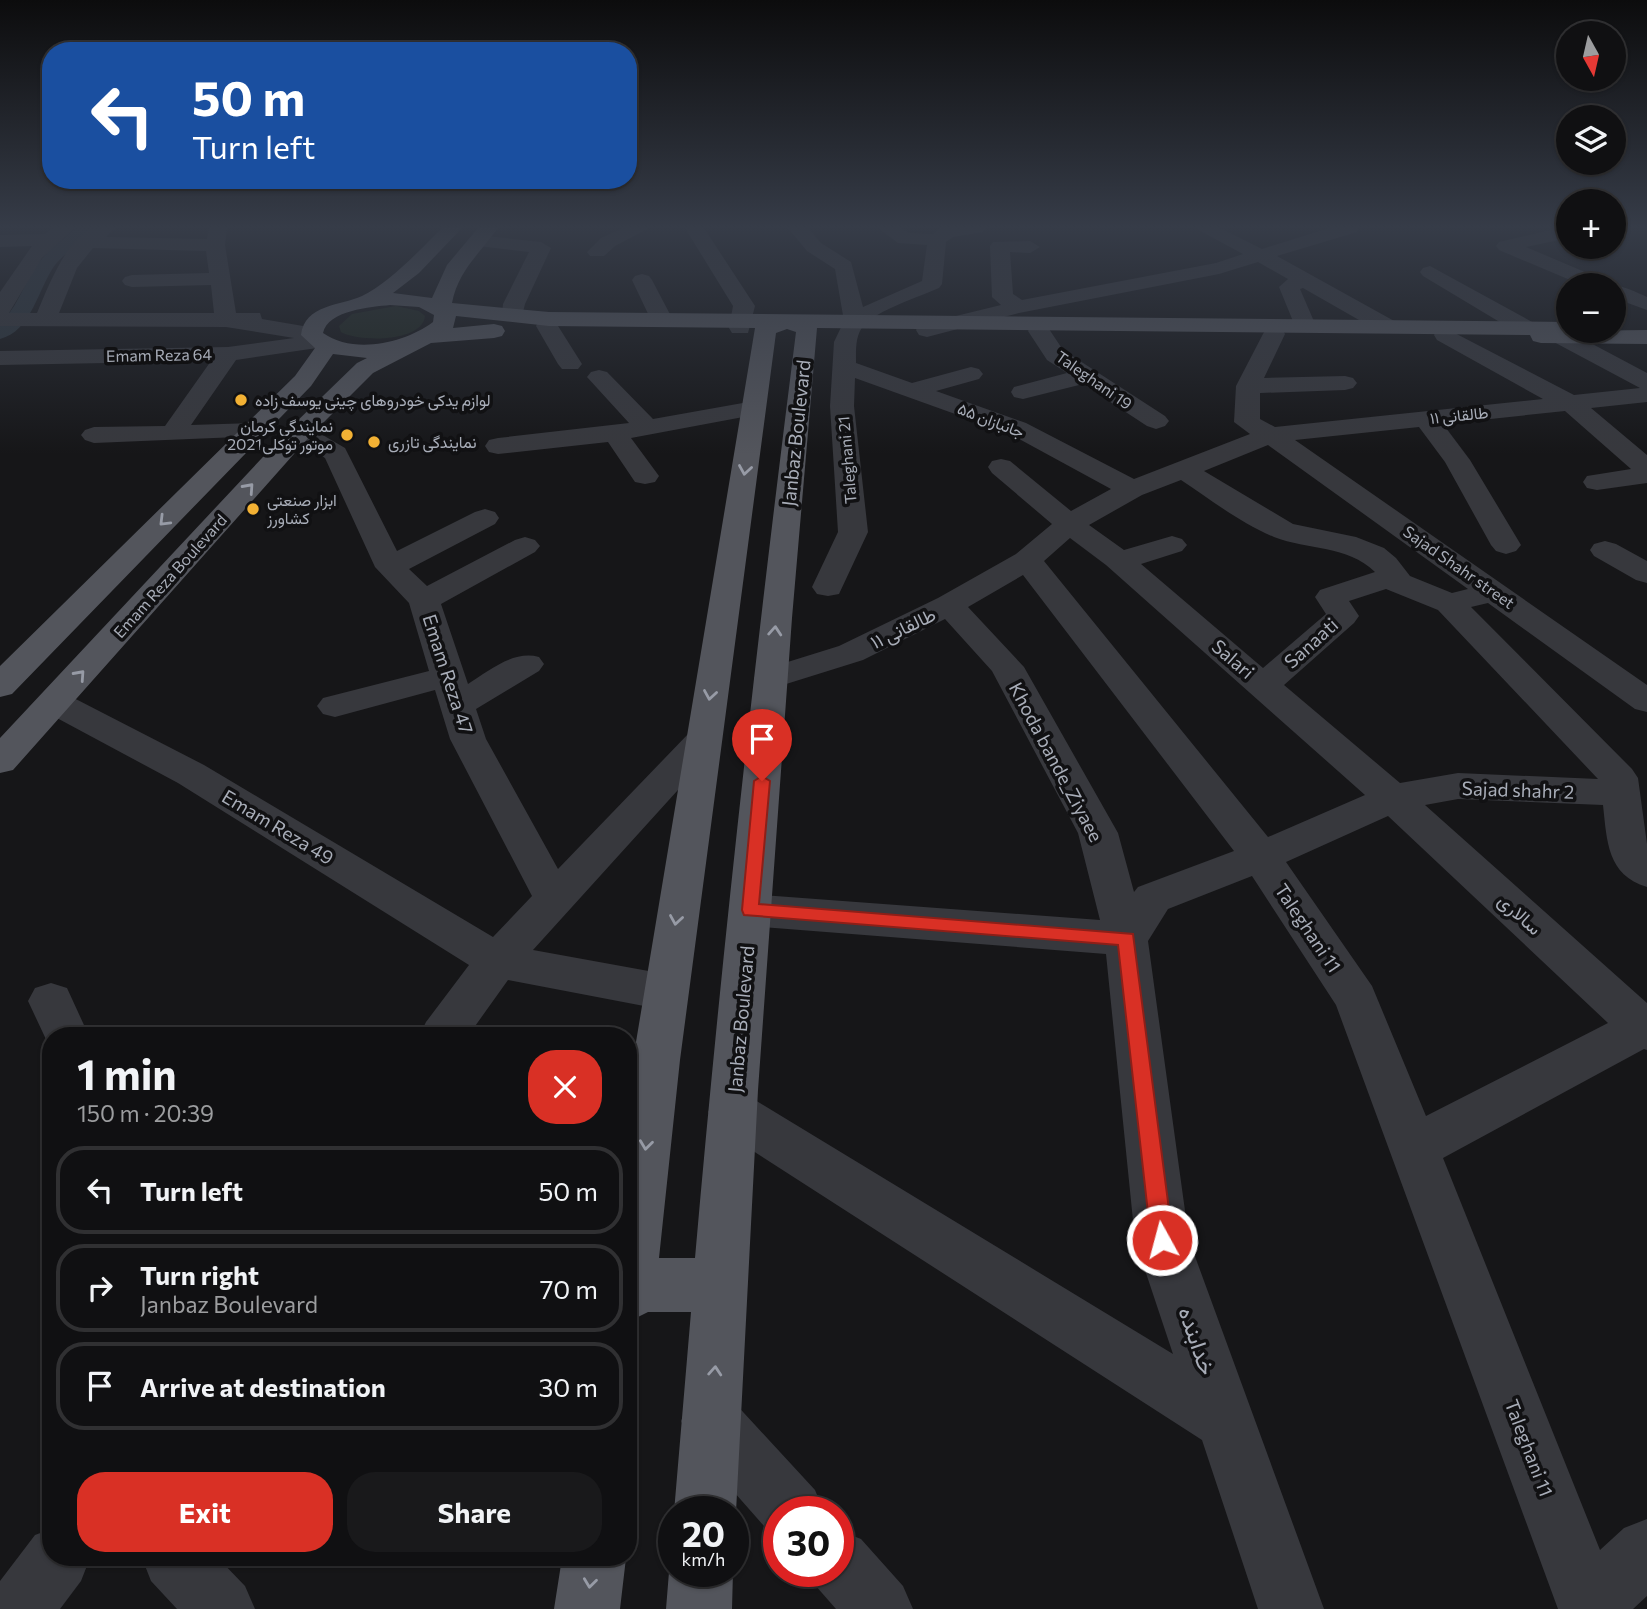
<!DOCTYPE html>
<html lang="en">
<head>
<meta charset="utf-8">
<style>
  :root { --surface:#101012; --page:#19191b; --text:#f1f3f6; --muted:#9c9d9f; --line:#303032; --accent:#d93025 }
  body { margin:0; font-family:Commissioner,Vazirmatn,sans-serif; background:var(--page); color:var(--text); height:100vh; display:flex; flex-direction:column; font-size:26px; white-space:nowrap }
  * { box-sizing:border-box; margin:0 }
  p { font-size:23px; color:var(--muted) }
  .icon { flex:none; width:38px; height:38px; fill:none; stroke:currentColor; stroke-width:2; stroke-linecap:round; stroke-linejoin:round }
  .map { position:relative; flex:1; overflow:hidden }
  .side { position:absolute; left:42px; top:1027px; width:595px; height:539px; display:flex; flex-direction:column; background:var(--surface); border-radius:28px; box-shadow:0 2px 5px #0004,0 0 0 2px var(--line) }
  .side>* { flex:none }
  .hud { position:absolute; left:42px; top:42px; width:595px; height:147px; border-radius:28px; box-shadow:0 2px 5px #0004,0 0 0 2px var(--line); background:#1a4fa0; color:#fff; overflow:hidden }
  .needle { width:46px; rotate:172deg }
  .buttons { position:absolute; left:1556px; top:21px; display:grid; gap:14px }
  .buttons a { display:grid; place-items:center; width:70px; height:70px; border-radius:50%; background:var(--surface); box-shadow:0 2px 5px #0004,0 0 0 2px var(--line); font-size:35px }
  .speed { position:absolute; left:658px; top:1496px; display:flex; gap:14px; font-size:35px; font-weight:700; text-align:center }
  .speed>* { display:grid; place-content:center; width:91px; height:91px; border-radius:50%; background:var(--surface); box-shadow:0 2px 5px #0004,0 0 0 2px var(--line); line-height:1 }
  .speed small { font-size:18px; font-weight:400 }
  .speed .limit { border:10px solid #d22; background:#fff; color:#111 }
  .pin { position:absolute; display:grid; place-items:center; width:60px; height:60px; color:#fff; margin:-72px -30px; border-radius:50% 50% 50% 0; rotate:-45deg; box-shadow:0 0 7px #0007 }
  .pin .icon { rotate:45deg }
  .me { position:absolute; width:77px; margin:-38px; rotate:353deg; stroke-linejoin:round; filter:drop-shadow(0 0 5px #0008) }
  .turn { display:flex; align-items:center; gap:24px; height:147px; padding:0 35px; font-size:32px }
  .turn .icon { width:91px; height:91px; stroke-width:2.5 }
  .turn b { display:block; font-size:49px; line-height:60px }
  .round { display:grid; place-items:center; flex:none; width:74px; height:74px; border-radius:28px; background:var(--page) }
  .overview { display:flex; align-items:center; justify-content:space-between; height:119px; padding:0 35px }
  h1 { font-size:42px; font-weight:700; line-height:52px }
  .action { display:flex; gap:14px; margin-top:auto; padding:14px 35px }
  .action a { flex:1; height:80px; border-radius:28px; background:var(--accent); color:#fff; font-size:28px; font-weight:700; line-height:80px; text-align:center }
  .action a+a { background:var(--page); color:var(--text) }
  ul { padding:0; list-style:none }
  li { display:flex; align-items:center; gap:21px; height:88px; margin:0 14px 10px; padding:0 21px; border:4px solid var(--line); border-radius:28px }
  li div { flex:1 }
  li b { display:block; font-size:26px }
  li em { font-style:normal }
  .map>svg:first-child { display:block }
  .green { fill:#1e261f }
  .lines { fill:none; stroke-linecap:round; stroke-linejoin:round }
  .canal { fill:#2c353c; fill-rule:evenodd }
  .minor { fill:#37383d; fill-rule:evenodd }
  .major { fill:#53555c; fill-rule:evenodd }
  .oneway { stroke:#979ba6 }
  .route { fill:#d93025; stroke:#8d1f18; stroke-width:2 }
  .poi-dot { fill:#f2b134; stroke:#111113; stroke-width:2.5 }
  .labels { text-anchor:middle; stroke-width:7; stroke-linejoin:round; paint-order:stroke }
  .far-street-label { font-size:16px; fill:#a8adb8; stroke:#111113 }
  .far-poi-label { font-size:16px; fill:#a8adb8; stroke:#111113; text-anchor:start }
  .street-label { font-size:19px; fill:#a8adb8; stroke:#111113 }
  .near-street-label { font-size:23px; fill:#a8adb8; stroke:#111113 }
</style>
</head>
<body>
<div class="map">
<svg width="1647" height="1609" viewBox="0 0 1647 1609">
  <rect width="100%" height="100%" fill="#161618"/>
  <path class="green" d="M 396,306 L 419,311 L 425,316 C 422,343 358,342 341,332 L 339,326 L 352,314 Z"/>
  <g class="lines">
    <path class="canal" d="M 77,228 L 97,228 C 85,242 67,250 55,265 C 38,288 32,331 0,339 L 0,323 C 16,309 22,289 33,271 C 44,253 60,241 77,228 Z"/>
    <path class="minor" d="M 53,228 L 75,228 L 42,258 L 9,313 L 37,313 C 48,287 67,237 93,229 C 99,227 109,228 115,228 L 106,237 L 207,239 L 209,228 L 227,228 L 225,245 L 236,313 L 260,313 L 262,319 L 309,327 L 312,332 L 310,335 L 325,336 L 328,341 L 325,346 L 317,348 L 236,360 L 191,425 L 254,423 L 263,426 L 267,431 L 263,436 L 94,443 L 85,440 L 81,435 L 85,430 L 94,427 L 165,426 L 211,361 L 0,365 L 0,351 L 228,347 L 294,338 L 226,327 L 0,326 L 0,292 L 32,246 L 0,247 L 0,235 L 45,234 ZM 93,248 L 206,251 L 209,273 L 132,275 L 125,277 L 122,281 L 125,285 L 132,287 L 211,285 L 214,313 L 59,313 L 77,268 Z
      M 623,228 L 649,228 L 615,246 L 604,256 L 590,256 L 587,252 L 601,238 Z
      M 685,228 L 704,228 L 755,306 L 748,333 L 732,333 L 729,328 L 733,306 Z
      M 788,228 L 808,228 L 821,243 L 851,262 L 863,307 L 922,281 L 927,245 L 898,243 L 878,228 L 901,228 L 909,233 L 933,234 L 940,228 L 985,228 L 983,232 L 953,237 L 946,242 L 942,284 L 939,288 C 921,296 876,311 864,325 C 855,335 856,350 856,363 L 912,383 L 971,367 L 979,369 L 983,374 L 979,379 L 936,391 L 1026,423 L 1134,479 L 1250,434 L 1234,422 L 1236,386 L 1263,334 L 1266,329 L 1282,329 L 1285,334 L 1264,378 L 1345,376 L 1353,378 L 1357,383 L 1353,388 L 1345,390 L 1260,393 L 1260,419 L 1275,427 L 1543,399 L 1437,340 L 1434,335 L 1437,330 L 1445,328 L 1574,395 L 1640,388 L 1552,341 L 1549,336 L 1552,331 L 1568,331 L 1647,373 L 1647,402 L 1591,408 L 1647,455 L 1647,483 L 1597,490 L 1587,488 L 1583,482 L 1587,476 L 1631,469 L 1565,411 L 1443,424 L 1470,460 L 1521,545 L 1516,551 L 1506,554 L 1496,551 L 1491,545 L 1445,462 L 1419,427 L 1295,440 L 1647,685 L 1647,712 L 1635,709 L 1488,603 L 1471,607 L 1632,769 L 1638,778 L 1647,844 L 1647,887 C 1607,875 1607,841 1603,805 L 1458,799 L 1425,805 L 1647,1003 L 1647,1050 L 1644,1049 L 1443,1158 L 1600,1550 L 1624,1528 L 1647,1519 L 1647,1596 L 1633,1609 L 1558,1609 L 1336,1005 L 1252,876 L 1168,909 L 1148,941 L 1189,1240 L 1324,1609 L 1258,1609 L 1202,1440 L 716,1127 L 708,1112 L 716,1097 L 733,1090 L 750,1097 L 1173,1354 L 1135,1240 L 1106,954 L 750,926 L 735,921 L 729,910 L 735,899 L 750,894 L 1100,920 L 1078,833 L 992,671 L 945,619 L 863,660 L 783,685 L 771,689 L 759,685 L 754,678 L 759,671 L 839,646 L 938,598 L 1016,554 L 1052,524 L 992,473 L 988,467 L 992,461 L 1001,459 L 1010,461 L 1071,511 L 1111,489 L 1008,433 L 855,378 L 854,406 L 868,532 L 839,594 L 828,596 L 817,594 L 812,587 L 838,532 L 830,406 L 834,342 L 844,321 L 835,269 L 807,251 ZM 1268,445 L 1468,589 L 1452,593 L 1410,576 L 1396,558 L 1384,548 L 1356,537 L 1293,524 L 1204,471 ZM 1181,480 C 1210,499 1240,523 1274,537 C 1308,550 1347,545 1375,572 L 1320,590 L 1315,597 L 1326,614 L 1263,668 L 1141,564 L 1182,551 L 1187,545 L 1182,539 L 1172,536 L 1124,550 L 1089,525 L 1142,495 ZM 1070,538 L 1106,565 L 1365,795 L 1268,837 L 1044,561 ZM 1023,575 L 1234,851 L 1138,887 L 1134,892 L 1118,833 L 1024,667 L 968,607 ZM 1386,589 L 1438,610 L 1598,779 L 1458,773 L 1400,783 L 1284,685 L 1354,623 L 1359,616 L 1349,601 ZM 1388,816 L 1608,1023 L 1426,1116 L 1372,986 L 1286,862 Z
      M 1195,228 L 1220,228 L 1262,249 L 1329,228 L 1359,228 L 1357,232 L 1277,256 L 1396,322 L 1399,327 L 1396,332 L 1380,332 L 1303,288 L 1300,289 L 1316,326 L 1313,331 L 1297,331 L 1279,287 L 1288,279 L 1258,262 L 1219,274 L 1019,313 L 927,337 L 919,335 L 916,330 L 919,325 L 1001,305 L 992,297 L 990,246 L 993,242 L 1030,241 L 1040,247 L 1030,253 L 1010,252 L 1013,294 L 1022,300 L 1216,263 L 1243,254 Z
      M 1559,228 L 1568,228 L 1568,238 L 1526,247 L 1606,281 L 1609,285 L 1582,285 L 1499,250 L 1496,246 L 1499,242 Z
      M 477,235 L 541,242 L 551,248 L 525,304 L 521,320 L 505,320 L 502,315 L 503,304 L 529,252 L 470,245 L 467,241 Z
      M 1430,266 L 1534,323 L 1537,328 L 1534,333 L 1518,333 L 1423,276 L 1420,272 L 1423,268 Z
      M 642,274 L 649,276 L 652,280 L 673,320 L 670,325 L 654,325 L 651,320 L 632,280 L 635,276 Z
      M 1612,285 C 1624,286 1636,292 1647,297 L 1647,310 L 1614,298 Z
      M 547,319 L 555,321 L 558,326 L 582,364 L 578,369 L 562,369 L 558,364 L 536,326 L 539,321 Z
      M 1039,324 L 1047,326 L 1063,350 L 1165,416 L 1169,421 L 1165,426 L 1156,429 L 1147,426 L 1083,384 L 1023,399 L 1014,397 L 1011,392 L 1014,387 L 1067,373 L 1047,360 L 1028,331 L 1031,326 Z
      M 599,370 L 607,372 L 653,419 L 754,401 L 763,403 L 766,408 L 763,413 L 754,415 L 631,438 L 659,476 L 655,482 L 645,484 L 635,482 L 608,442 L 498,454 L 489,452 L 485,446 L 489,440 L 498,438 L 629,423 L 587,377 L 591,372 Z
      M 300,424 L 309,427 L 345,448 L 397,551 L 475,512 L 485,509 L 495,512 L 499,518 L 495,524 L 409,569 L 427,586 L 515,540 L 525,537 L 535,540 L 540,546 L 535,552 L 441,604 L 468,684 C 489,671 513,650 539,657 L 544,664 L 539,671 L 476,709 L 486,739 L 558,869 L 690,732 L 703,728 L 716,732 L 721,740 L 716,748 L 533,950 L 665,974 L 681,979 L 687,992 L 681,1005 L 665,1010 L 508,980 L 468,1036 L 419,1036 L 426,1022 L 469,965 L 178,783 L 42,710 L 37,702 L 42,694 L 54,691 L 66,694 L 204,765 L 493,937 L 532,896 L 450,739 L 435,690 L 335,717 L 323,714 L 317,706 L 323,698 L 429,671 L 409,603 L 375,567 L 325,458 L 291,437 L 287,432 L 291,427 Z
      M 1605,541 L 1616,544 L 1647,561 L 1647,583 L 1636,580 L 1594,556 L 1590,550 L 1594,544 Z
      M 51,983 L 67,988 L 89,1036 L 51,1036 L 51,1050 L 28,1001 L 35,988 Z
      M 711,1391 L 732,1400 L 815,1490 L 824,1512 L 779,1512 L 779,1538 L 771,1534 L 690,1442 L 681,1421 L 690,1400 Z
      M 51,1529 L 51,1558 L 90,1558 L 81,1581 L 60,1609 L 0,1609 L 0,1581 L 35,1535 Z
      M 838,1530 L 861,1539 L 903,1586 L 913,1609 L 836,1609 L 815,1585 L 810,1572 L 838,1572 Z
      M 142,1558 L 218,1558 L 245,1586 L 255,1609 L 177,1609 L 151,1581 Z"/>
    <path class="major" d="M 442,228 L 462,228 L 419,273 L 393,293 L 432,298 L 447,265 L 478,228 L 498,228 C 480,253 458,271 452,303 L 549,312 L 1568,322 L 1568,331 L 1647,330 L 1647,344 L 1541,343 L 1533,341 L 1530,335 L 817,328 L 792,618 L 758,1090 L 736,1512 L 733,1520 L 733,1512 L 674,1512 L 691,1312 L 648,1312 L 628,1322 L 628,1090 L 755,328 L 549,326 L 456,316 L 453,328 L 494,324 L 502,326 L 505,331 L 502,336 L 494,338 L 431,343 L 373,373 L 309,437 L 13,770 L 0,773 L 0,738 L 291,427 L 357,363 L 367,358 L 333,354 L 311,386 L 12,694 L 0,697 L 0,666 L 295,376 L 315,348 L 301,335 C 305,304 340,306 362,296 C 387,285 422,248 442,228 ZM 390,305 L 419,307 L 434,315 L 433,322 C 405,343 354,355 323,333 C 328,310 371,307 390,305 ZM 787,329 L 796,332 C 757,640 722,948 695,1258 L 659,1258 L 680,1060 L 776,333 Z
      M 562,1558 L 626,1558 L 620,1609 L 554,1609 Z
      M 674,1559 L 674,1572 L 733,1571 L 732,1609 L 666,1609 L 669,1572 Z"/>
  </g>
  <defs><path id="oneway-chevron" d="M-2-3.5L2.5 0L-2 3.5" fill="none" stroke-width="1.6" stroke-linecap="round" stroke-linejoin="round" transform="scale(1.75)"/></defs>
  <g class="oneway">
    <use href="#oneway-chevron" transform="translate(745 470) rotate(99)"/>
    <use href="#oneway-chevron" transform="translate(249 488) rotate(-48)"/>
    <use href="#oneway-chevron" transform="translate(164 521) rotate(135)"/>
    <use href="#oneway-chevron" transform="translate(775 631) rotate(-86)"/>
    <use href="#oneway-chevron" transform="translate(80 675) rotate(-48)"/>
    <use href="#oneway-chevron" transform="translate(710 695) rotate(99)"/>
    <use href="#oneway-chevron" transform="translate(676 920) rotate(99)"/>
    <use href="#oneway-chevron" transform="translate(646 1145) rotate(97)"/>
    <use href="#oneway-chevron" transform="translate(715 1371) rotate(-86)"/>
    <use href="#oneway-chevron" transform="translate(590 1583) rotate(97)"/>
  </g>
  <linearGradient id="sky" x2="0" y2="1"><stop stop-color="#0c0c0d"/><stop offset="0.5" stop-color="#363c48"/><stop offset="1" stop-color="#363c48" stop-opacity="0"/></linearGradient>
  <rect width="1647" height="454" fill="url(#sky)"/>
  <path class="route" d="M 762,776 L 770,781 L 759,904 L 1133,934 L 1173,1240 L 1170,1248 L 1162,1251 L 1154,1248 L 1151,1240 L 1118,945 L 744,915 L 742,910 L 754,781 Z"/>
  <g class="poi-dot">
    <circle cx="241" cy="400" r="7"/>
    <circle cx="347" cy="435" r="7"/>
    <circle cx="374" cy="442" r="7"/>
    <circle cx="253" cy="509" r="7"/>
  </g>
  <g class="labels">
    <g class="far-street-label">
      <text transform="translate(159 355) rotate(-1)" y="6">Emam Reza 64</text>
      <text transform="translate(1094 380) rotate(35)" y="6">Taleghani 19</text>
      <text transform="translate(1459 415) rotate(-6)" y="6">طالقانی ۱۱</text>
      <text transform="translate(991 420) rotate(21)" y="6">جانبازان ۵۵</text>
      <text transform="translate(847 460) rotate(-95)" y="6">Taleghani 21</text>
      <text transform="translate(1459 567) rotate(35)" y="6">Sajad Shahr street</text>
      <text transform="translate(170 576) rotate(-48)" y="6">Emam Reza Boulevard</text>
    </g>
    <g class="far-poi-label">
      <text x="255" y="406">لوازم یدکی خودروهای چینی یوسف زاده</text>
      <text x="333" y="432" text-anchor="end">نمایندگی کرمان<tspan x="333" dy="18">موتور توکلی2021</tspan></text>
      <text x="388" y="448">نمایندگی تازری</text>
      <text x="267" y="506">ابزار صنعتی<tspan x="267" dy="18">کشاورز</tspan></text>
    </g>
    <g class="street-label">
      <text transform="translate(796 433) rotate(-84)" y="7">Janbaz Boulevard</text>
      <text transform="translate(903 628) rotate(-26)" y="7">طالقانی ۱۱</text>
      <text transform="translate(1311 643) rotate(-42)" y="7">Sanaati</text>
      <text transform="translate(1233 659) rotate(41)" y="7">Salari</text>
      <text transform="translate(448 674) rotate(72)" y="7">Emam Reza 47</text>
      <text transform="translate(1056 762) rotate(62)" y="7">Khoda bande_Ziyaee</text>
      <text transform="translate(1518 790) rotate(2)" y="7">Sajad shahr 2</text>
      <text transform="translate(278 827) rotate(31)" y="7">Emam Reza 49</text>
      <text transform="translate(1520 914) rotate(42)" y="7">سالاری</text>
      <text transform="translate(1308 928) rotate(56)" y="7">Taleghani 11</text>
      <text transform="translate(741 1019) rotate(-85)" y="7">Janbaz Boulevard</text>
      <text transform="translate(1529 1448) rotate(69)" y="7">Taleghani 11</text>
    </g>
    <g class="near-street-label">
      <text transform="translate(1197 1341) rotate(71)" y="8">خدابنده</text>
    </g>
  </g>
</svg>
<div class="buttons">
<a><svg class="needle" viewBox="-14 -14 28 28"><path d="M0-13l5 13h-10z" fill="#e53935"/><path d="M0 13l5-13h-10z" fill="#9c9d9f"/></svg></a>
<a><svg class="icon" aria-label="layers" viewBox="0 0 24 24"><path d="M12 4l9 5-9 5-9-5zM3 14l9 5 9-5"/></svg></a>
<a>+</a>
<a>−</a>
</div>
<div class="speed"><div>20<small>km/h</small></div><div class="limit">30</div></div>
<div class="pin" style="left:762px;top:781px;background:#d93025"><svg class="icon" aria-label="arrive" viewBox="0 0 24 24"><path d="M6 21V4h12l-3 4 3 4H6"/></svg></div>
<svg class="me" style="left:1162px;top:1240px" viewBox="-20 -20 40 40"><circle r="17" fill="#d93025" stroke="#fff" stroke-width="3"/><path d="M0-11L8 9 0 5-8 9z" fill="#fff"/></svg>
<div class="hud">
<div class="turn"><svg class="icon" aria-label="left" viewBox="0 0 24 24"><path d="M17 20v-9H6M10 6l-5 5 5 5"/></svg><div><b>50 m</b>Turn left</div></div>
</div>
<section class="side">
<div class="overview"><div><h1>1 min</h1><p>150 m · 20:39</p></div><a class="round" style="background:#d93025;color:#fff"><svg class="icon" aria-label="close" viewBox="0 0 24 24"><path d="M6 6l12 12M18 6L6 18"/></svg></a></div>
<ul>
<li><svg class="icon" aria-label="left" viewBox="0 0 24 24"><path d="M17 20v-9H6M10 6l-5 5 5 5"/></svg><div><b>Turn left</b></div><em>50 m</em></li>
<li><svg class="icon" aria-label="right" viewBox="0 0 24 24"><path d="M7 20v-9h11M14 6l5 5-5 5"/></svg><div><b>Turn right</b><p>Janbaz Boulevard</p></div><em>70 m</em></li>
<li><svg class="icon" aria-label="arrive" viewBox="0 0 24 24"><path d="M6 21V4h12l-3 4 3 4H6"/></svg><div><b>Arrive at destination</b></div><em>30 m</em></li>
</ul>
<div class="action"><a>Exit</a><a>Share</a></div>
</section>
</div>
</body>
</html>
